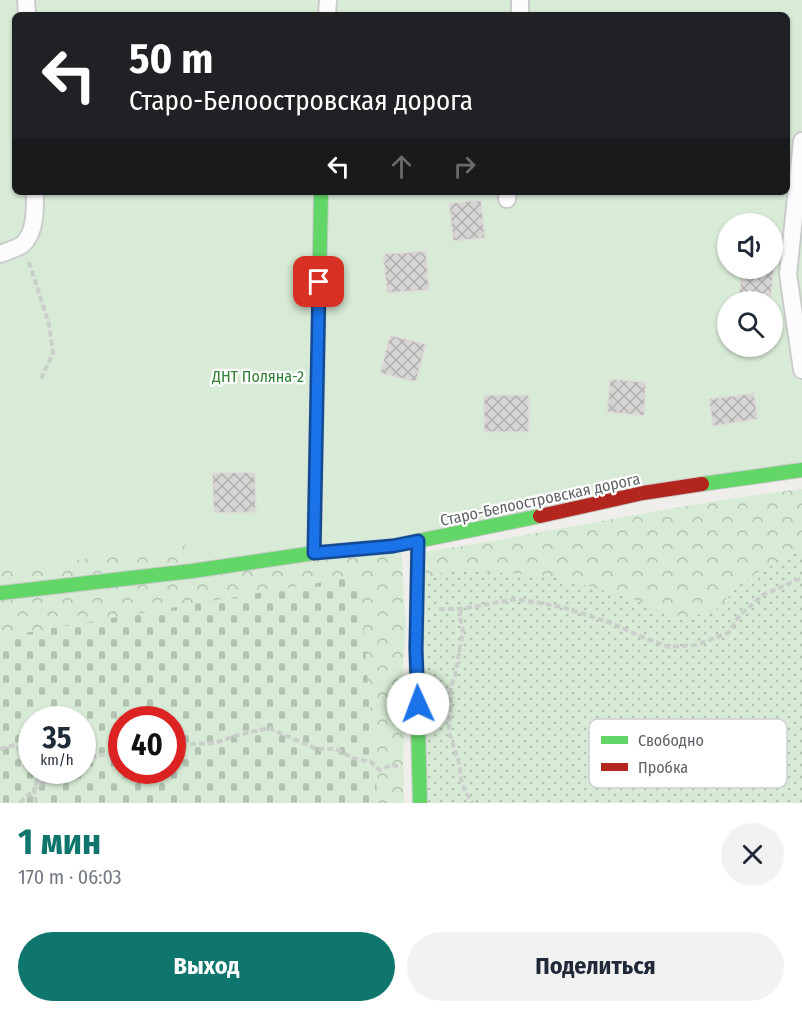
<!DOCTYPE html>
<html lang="ru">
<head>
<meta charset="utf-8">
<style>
  :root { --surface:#fff; --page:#f2f2f3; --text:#1f2937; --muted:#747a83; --accent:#0f766e }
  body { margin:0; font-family:"Fira Sans Condensed",sans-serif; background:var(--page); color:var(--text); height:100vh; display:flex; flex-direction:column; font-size:22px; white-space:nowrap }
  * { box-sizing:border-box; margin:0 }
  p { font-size:20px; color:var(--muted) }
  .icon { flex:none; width:33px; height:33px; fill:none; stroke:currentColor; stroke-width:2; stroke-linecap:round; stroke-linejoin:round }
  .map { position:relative; height:803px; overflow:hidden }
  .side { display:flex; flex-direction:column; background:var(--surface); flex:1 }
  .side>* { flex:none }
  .hud { position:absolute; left:12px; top:12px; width:778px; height:183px; border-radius:9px; box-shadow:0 2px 4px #0004; background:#202124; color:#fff; overflow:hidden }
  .tools { position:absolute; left:717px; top:213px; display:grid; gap:12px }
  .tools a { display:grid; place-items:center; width:66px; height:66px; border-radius:50%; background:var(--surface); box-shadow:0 2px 4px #0004; font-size:30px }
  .speed { position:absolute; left:18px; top:706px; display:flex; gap:12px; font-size:30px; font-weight:700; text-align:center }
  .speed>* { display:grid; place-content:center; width:78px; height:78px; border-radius:50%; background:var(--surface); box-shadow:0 2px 4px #0004; line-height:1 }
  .speed small { font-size:15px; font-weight:400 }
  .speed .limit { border:9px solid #d22; background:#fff; color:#111 }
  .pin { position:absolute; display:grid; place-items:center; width:51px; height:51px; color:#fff; margin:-26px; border-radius:12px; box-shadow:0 3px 9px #0006 }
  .me { position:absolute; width:66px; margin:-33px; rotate:358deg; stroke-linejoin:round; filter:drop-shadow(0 0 4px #0008) }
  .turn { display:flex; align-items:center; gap:21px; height:126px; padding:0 18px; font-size:27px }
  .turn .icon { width:78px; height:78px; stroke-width:2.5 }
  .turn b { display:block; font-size:42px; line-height:51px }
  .lanes { display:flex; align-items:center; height:57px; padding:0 18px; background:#0003; justify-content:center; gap:30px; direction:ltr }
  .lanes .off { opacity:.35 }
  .round { display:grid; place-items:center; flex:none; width:63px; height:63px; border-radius:32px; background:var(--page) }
  .overview { display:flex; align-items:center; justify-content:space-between; height:102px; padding:0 18px }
  h1 { font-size:36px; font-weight:700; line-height:45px; color:var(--accent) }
  .primary-button { display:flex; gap:12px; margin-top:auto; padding:12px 18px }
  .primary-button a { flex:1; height:69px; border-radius:36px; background:var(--accent); color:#fff; font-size:24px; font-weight:700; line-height:69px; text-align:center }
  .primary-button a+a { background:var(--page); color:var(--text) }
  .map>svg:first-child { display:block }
  .grass { fill:url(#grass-dots) }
  .forest { fill:url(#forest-crowns); fill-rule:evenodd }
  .cemetery { fill:url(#cemetery-stones); fill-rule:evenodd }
  .garden { fill:#d8ebd6; fill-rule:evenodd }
  .building { fill:url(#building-cross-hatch); stroke:#deddd9; stroke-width:1.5 }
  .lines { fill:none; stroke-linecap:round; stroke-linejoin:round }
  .street-casing { stroke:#cbcccc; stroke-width:20 }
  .fast-casing { stroke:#cacacb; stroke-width:16 }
  .jam-casing { stroke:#cacacb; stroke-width:16 }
  .path { stroke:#cacfcc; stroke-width:4; stroke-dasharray:6 3; stroke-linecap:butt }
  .street { stroke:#fdfcfc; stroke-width:16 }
  .fast { stroke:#63d668; stroke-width:14 }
  .jam { stroke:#b3261e; stroke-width:14 }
  .route-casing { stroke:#114b97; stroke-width:15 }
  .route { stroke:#1a73e8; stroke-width:10 }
  .labels { text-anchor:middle; stroke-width:4.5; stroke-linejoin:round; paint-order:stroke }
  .park-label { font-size:16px; fill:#348238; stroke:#fff }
  .street-label { font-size:16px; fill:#5f6368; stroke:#fff }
  .key { fill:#fff; stroke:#cfd0d2; stroke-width:1.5 }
  .key-label { font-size:16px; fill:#5f6368 }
</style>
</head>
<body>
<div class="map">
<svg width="802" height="803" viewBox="0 0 802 803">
  <defs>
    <pattern id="grass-dots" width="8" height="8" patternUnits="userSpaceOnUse" patternTransform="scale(1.5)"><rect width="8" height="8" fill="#d8ebd6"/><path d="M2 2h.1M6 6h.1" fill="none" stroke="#b2c2b1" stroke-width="1.8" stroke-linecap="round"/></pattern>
    <pattern id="forest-crowns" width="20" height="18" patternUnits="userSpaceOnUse" patternTransform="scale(1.5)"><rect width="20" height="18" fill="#d8ebd6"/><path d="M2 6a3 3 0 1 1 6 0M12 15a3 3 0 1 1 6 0" fill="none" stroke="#b2c2b1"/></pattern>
    <pattern id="cemetery-stones" width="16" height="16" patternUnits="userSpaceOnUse" patternTransform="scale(1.5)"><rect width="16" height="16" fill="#d8ebd6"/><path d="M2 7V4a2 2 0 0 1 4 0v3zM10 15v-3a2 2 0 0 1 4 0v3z" fill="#b2c2b1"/></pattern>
    <pattern id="building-cross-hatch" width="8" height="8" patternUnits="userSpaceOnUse" patternTransform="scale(1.5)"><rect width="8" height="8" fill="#d6d5d3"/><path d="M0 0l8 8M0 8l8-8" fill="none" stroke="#b1b0af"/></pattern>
  </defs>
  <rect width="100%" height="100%" fill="#efeeea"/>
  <path class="grass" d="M 802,551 L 802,803 L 425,803 L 424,583 L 448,569 L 554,576 L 636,600 L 678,619 L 715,611 L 739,585 L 780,558 Z"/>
  <path class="forest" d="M 802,489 L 802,551 L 780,558 L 739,585 L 715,611 L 678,619 L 636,600 L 553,576 L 448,569 L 424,583 L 424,552 C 550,533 675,504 802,489 Z
    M 186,545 L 401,550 L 406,626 L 403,665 L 407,703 L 406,731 L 403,750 L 404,803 L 0,803 L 0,571 ZM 32,720 L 82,720 L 82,771 L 32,771 ZM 122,720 L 172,720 L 172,771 L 122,771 Z"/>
  <path class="cemetery" d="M 359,576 L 378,803 L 0,803 L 0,637 ZM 32,720 L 82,720 L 82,771 L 32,771 ZM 122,720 L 172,720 L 172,771 L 122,771 Z"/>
  <path class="garden" d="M 0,0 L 802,0 L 802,471 L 202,570 L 188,547 L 186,545 L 0,571 ZM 15,15 L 788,15 L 788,192 L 15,192 ZM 728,224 L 772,224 L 772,268 L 728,268 ZM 728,302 L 772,302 L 772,346 L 728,346 Z"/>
  <path class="building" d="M 481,200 L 485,238 L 453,241 L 449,203 Z
    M 426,251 L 429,290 L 387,293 L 383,254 Z
    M 742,268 L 774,268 L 771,298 L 739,295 Z
    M 390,335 L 426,344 L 416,382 L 380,373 Z
    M 610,379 L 646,382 L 644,416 L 607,412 Z
    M 754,393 L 758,419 L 713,426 L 709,399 Z
    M 484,395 L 529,395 L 529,432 L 484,432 Z
    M 255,472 L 256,512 L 214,513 L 212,473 Z"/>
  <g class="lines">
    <defs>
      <path id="street" d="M 26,0 L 27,15
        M 520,0 L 520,15
        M 327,15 L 328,0
        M 802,141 L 788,274 L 802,370
        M 507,199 L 508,192
        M 0,254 C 7,251 17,249 23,244 C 36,232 35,208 35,192"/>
      <path id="fast" d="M 702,484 L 802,470
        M 418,541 L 416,649 L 420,803
        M 314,553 L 321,192
        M 0,593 L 192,571 L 314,553 L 393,546 L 540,516"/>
      <path id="jam" d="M 540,516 L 643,493 L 702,484"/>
    </defs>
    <use href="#street" class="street-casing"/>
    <use href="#fast" class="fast-casing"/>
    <use href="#jam" class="jam-casing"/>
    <path class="path" d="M 29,262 L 49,324 L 53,353 L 41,379
      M 439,609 L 461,609 L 517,599 L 562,607 L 611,623 L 642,637 L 669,647 L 696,645 L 728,633 L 740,615 L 764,594 L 802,578
      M 461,609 L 460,618 L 463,631 L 455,676 L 451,686 L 449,732 L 459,763 L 461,779 L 465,792 L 473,803
      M 172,745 L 215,743 L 238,735 L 269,728 L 317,749 L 336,749 L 353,758 L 371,762 L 380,770 L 391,765 L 398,766
      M 0,749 L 15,745 L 32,761
      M 82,760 L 89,757 L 122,752
      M 20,803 L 34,789 L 61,771
      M 36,803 L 34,789 L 39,776 L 38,771"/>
    <use href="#street" class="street"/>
    <use href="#fast" class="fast"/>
    <use href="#jam" class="jam"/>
  </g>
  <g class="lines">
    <defs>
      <path id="route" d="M 319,282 L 314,553 L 393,546 L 418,541 L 416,649 L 418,704"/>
    </defs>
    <use href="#route" class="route-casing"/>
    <use href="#route" class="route"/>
  </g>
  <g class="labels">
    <g class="park-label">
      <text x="258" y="382">ДНТ Поляна-2</text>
    </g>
    <g class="street-label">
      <text transform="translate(540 499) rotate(-12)" y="6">Старо-Белоостровская дорога</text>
    </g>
  </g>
  <rect x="589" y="719" width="198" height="69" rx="9" class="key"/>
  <rect x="601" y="736" width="27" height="8" fill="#63d668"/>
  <rect x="601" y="763" width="27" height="8" fill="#b3261e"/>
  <g class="key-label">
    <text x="638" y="746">Свободно</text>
    <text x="638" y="773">Пробка</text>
  </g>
</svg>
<div class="tools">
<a><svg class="icon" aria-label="sound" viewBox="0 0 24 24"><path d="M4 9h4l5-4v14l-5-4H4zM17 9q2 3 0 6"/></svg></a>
<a><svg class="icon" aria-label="search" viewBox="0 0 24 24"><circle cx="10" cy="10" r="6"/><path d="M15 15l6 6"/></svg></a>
</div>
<div class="speed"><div>35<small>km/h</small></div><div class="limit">40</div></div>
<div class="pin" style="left:319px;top:282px;background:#d93025"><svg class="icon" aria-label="arrive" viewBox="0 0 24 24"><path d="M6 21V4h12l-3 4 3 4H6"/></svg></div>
<svg class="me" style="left:418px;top:704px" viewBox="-20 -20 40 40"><circle r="19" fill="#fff"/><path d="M0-13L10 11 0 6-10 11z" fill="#1a73e8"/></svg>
<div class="hud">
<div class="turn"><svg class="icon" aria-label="left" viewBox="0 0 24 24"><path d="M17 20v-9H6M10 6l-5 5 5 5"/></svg><div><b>50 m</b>Старо-Белоостровская дорога</div></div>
<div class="lanes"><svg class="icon" aria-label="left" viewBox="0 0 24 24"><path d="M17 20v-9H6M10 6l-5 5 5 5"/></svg><svg class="icon off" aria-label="ahead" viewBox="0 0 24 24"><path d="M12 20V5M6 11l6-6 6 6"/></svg><svg class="icon off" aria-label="right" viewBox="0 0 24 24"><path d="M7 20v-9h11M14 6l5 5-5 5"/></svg></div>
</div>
</div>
<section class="side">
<div class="overview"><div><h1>1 мин</h1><p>170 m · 06:03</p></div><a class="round"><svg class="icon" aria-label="close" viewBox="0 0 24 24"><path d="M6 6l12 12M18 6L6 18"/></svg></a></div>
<div class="primary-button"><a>Выход</a><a>Поделиться</a></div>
</section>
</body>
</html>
